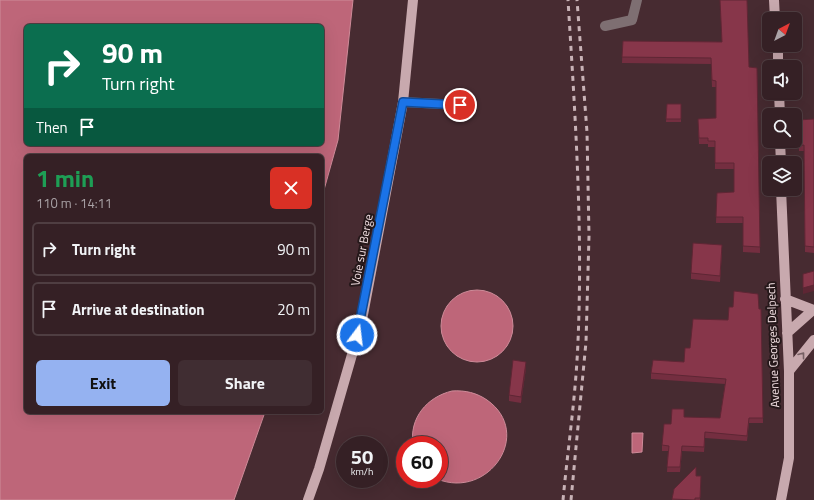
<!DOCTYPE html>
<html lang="en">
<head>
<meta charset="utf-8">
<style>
  :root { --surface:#352025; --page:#402d32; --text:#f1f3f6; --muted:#aaa3a7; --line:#4f3e42; --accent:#95b2f1 }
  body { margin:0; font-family:"Titillium Web",sans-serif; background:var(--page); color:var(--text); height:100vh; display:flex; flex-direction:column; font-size:15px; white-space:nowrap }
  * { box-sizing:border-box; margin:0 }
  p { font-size:13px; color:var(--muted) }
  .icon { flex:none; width:22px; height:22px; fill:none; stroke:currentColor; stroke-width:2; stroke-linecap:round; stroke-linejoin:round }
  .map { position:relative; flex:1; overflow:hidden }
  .drawer { position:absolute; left:24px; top:154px; width:300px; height:260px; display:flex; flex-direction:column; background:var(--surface); border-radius:6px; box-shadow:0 4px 16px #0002,0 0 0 1px var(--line) }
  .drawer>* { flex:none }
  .hud { position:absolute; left:24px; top:24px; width:300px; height:122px; border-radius:6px; box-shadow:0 4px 16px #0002,0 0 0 1px var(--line); background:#0b6e4f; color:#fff; overflow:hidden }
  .needle { width:26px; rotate:41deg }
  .controls { position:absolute; left:762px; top:12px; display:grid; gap:8px }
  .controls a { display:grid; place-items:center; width:40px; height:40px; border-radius:6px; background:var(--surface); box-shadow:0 4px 16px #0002,0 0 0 1px var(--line); font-size:20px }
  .speed { position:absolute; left:336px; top:436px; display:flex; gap:8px; font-size:20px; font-weight:700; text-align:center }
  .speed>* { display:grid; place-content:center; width:52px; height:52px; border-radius:50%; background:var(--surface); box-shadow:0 4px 16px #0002,0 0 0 1px var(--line); line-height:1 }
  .speed small { font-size:10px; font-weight:400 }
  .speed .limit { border:6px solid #d22; background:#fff; color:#111 }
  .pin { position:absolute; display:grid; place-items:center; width:34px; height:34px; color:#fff; margin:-17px; border:2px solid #fff; border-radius:50%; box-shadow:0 1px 4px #0007 }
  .me { position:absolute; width:44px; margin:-22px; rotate:15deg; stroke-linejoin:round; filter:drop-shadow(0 0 3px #0008) }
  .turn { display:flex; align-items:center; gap:14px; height:84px; padding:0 12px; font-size:18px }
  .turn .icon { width:52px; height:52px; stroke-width:2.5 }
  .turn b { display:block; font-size:28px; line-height:34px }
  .then { display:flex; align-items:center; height:38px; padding:0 12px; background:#0003; gap:8px; font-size:15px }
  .round { display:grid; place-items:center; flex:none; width:42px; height:42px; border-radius:6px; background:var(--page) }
  .overview { display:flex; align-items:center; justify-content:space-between; height:68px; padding:0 12px }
  h1 { font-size:24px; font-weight:700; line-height:30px; color:#1e9e55 }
  .cta { display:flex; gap:8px; margin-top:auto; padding:8px 12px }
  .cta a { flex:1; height:46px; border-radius:6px; background:var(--accent); color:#111; font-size:16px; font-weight:700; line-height:46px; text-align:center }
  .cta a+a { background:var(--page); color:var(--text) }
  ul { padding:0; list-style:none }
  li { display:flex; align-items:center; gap:12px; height:54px; margin:0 8px 6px; padding:0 4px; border:2px solid var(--line); border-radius:6px }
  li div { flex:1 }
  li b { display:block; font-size:15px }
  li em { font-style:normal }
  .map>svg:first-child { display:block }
  .water { fill:#be6679; stroke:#ce8b99; fill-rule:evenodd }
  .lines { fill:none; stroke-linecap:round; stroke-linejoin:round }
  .minor { stroke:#7e6f72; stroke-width:10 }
  .major { stroke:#c8a9ae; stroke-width:10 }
  .rail { stroke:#c8b2b6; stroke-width:3; stroke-dasharray:5 5; stroke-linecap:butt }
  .wall { fill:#742e40 }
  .shaded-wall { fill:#5e2634 }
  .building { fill:#87364a; stroke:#5e2634 }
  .oneway { stroke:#766064 }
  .route-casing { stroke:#114b97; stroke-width:10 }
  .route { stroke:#1a73e8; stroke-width:7 }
  .labels { text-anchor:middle; stroke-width:4; stroke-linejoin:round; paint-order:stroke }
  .street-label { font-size:12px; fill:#f3e0e3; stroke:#25181a }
</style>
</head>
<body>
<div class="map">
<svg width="814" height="500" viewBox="0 0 814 500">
  <rect width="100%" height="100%" fill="#472b31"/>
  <path class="water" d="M 0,0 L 353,0 L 338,140 L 322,197 L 322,156 L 26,156 L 26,412 L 265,412 L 234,500 L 0,500 ZM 26,26 L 322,26 L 322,144 L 26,144 Z
    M441 326a36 36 0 1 1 72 0a36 36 0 1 1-72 0Z
    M 452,391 C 465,390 477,393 487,400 C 534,433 489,500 437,479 L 439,479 L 439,445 L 413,445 C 409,418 427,397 452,391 Z
    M 632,433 L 643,433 L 642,452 L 632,453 Z"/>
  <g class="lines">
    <path class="minor" d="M 605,26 L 632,20 L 637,0
      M 403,102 L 460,105"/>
    <path class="major" d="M 774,0 L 775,19
      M 778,45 L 778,67
      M 779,93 L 780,115
      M 780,141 L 781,163
      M 781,189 L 789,371 L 789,458 L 781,500
      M 785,299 L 814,310
      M 787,333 L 813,310
      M 789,371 L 814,340
      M 308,500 L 319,469 L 362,320 L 403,102 L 413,0"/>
    <path class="rail" d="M 563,500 C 568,447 576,394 578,341 C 583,227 575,113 568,0
      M 571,500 L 586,342 L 589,236 L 587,132 L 577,0"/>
  </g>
  <path class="wall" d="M 720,0 L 747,0 L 749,67 L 757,68 L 760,253 L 743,252 L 743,223 L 716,223 L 717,193 L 734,192 L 734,169 L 715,169 L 715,147 L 708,147 L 708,144 L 699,144 L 698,119 L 716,118 L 716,87 L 712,87 L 711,64 L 622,63 L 623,41 L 722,42 Z
    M 667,104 L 681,104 L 681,122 L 666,122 Z
    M 814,119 L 814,253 L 805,252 L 804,151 L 799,151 L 798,120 Z
    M 722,251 L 720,282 L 691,279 L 691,273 Z
    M 759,309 L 761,309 L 763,423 L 749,423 L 747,441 L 705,438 L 704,452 L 682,451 L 680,472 L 667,472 L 668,451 L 662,451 L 662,445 L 671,424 L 684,417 L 720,418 L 725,384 L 651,379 L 651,373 L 684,362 L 690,348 L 728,320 Z
    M 526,368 L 521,403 L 509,401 L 509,395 Z
    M 696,476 L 701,482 L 700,500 L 672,500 L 674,489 Z"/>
  <path class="shaded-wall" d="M 814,285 L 814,291 L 803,294 L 803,288 Z
    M 526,362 L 526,368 L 521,403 L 521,397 Z"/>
  <path class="building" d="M 720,0 L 747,0 L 749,67 L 757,68 L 760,247 L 743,246 L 743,217 L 716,217 L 717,193 L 734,192 L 734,163 L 715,163 L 715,141 L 708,141 L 708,138 L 699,138 L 698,119 L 716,118 L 716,81 L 712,80 L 711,58 L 622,57 L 623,41 L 722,42 Z
    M 667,104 L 681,104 L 681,119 L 666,119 Z
    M 814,119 L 814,247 L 805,246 L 804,145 L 799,146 L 798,120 Z
    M 693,243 L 722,245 L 720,276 L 691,273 Z
    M 814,271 L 814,285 L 803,288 L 803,274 Z
    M 734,291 L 758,294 L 759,309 L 761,309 L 763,418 L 749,418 L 747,436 L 705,432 L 704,447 L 682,446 L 680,467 L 667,467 L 669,446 L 662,445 L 664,424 L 671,424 L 672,409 L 684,409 L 684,417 L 720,418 L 726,379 L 651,373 L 653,360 L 684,362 L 685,348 L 690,348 L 693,319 L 728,320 L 729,307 L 733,307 Z
    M 513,360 L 526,362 L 521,397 L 509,395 Z
    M 696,467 L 696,476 L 701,476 L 700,498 L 695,498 L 695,500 L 672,499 L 674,489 Z"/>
  <defs><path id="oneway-chevron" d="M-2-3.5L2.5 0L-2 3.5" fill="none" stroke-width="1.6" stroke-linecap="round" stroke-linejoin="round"/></defs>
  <use class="oneway" href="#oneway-chevron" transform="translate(802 355) rotate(-52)"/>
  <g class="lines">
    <defs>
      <path id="route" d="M 357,335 L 403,102 L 460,105"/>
    </defs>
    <use href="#route" class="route-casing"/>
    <use href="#route" class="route"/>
  </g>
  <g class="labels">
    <g class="street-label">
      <text transform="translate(362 250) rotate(-79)" y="4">Voie sur Berge</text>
      <text transform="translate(773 345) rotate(-92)" y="4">Avenue Georges Delpech</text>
    </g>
  </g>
</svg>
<div class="controls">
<a><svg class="needle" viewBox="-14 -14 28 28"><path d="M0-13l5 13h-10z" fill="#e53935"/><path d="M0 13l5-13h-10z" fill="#aaa3a7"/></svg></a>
<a><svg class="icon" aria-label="sound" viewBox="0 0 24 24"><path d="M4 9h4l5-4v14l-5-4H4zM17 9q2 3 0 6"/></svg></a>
<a><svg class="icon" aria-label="search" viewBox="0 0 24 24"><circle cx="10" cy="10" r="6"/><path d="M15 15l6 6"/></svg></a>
<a><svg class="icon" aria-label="layers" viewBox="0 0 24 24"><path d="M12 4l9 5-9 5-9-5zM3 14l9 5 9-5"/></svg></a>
</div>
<div class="speed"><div>50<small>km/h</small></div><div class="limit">60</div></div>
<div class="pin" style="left:460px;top:105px;background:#d93025"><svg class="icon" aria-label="arrive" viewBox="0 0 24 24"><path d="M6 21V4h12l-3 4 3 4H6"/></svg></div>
<svg class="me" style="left:357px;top:335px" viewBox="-20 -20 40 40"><circle r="17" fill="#1a73e8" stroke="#fff" stroke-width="3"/><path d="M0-11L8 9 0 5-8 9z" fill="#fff"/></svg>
<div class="hud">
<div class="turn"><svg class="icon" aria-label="right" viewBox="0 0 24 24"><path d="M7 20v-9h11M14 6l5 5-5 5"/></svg><div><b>90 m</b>Turn right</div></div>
<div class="then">Then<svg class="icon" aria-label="arrive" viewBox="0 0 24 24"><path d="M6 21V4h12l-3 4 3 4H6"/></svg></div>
</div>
<section class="drawer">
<div class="overview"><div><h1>1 min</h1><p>110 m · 14:11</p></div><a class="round" style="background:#d93025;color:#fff"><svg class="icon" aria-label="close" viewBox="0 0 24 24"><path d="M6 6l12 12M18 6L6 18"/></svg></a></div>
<ul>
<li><svg class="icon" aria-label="right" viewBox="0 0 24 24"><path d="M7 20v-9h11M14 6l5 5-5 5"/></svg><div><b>Turn right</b></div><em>90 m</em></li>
<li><svg class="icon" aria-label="arrive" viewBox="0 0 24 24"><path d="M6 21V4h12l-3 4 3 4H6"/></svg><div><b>Arrive at destination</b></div><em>20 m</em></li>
</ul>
<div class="cta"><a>Exit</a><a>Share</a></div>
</section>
</div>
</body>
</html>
